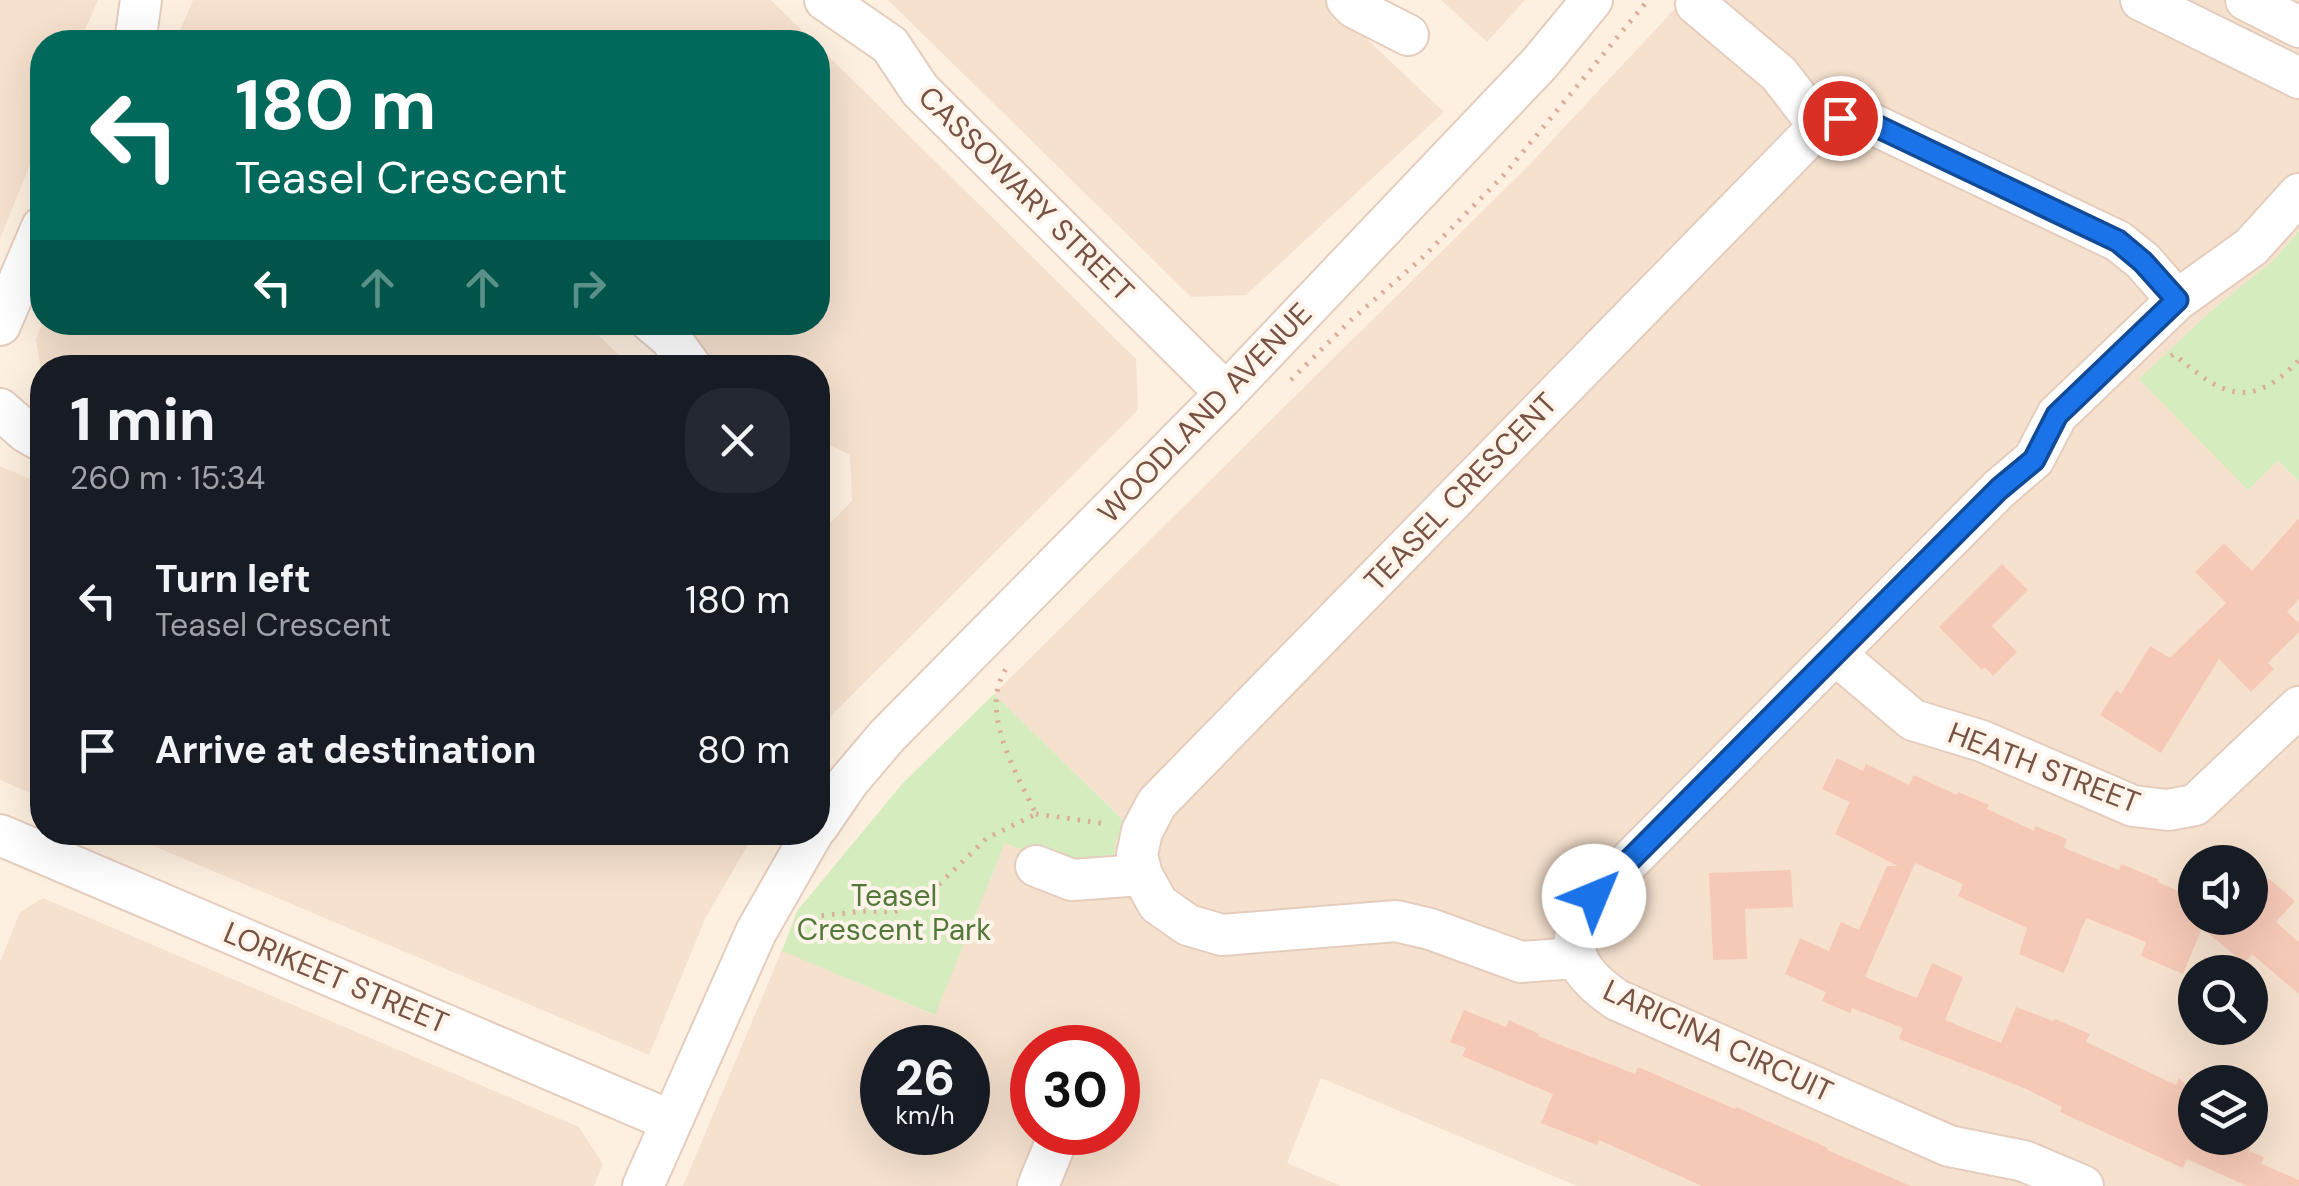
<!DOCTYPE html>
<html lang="en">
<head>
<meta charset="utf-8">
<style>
  :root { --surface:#171b24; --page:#242831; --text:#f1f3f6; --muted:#9ea1a6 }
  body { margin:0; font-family:"DM Sans",sans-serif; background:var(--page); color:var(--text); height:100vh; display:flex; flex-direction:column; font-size:38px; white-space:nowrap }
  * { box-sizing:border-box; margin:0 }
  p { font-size:32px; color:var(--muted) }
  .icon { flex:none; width:55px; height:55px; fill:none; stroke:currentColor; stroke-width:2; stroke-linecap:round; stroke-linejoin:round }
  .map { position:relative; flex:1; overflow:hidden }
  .details { position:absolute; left:30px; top:355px; width:800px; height:490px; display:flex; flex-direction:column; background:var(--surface); border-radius:40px; box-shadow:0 10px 40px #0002 }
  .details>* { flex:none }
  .hud { position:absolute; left:30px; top:30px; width:800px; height:305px; border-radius:40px; box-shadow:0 10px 40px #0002; background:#00695c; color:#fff; overflow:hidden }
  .buttons { position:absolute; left:2178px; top:845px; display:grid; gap:20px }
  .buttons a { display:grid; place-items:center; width:90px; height:90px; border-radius:50%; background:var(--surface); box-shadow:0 10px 40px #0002; font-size:50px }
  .speed { position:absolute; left:860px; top:1025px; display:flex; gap:20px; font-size:50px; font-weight:700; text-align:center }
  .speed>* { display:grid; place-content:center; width:130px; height:130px; border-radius:50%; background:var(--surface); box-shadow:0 10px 40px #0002; line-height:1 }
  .speed small { font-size:25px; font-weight:400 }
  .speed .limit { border:15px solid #d22; background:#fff; color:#111 }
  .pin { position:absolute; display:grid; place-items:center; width:85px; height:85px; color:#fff; margin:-42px; border:5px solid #fff; border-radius:50%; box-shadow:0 2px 10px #0007 }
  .me { position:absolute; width:110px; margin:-55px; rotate:45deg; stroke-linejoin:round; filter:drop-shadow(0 0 8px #0008) }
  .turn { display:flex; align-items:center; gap:35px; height:210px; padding:0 40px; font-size:45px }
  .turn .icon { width:130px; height:130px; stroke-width:2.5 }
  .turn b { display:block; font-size:70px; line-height:85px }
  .lanes { display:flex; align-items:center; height:95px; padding:0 40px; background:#0003; justify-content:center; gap:50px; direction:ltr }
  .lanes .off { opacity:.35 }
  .round { display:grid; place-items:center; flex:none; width:105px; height:105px; border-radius:40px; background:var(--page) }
  .headline { display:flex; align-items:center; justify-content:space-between; height:170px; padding:0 40px }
  h1 { font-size:60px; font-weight:700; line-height:75px }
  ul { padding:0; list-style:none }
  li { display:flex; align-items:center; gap:30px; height:150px; padding:0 40px }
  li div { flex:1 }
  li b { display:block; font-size:38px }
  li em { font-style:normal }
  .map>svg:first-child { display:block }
  .residential { fill:#f6e1ce; fill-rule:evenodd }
  .green { fill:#d5edbe }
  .building { fill:#f6c9b6 }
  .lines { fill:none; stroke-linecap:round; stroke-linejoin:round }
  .minor-casing { stroke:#e5cdbe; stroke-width:44 }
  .path { stroke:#dbac99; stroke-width:5; stroke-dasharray:2.5 8; stroke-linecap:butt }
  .minor { stroke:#fff; stroke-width:40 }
  .route-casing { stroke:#114b97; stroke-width:25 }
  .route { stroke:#1a73e8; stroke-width:18 }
  .labels { text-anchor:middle; stroke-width:8; stroke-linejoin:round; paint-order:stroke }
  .street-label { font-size:30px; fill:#775245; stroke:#fff4e9 }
  .park-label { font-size:30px; fill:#52793a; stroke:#fff4e9 }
</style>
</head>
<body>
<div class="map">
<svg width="2299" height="1186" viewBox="0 0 2299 1186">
  <rect width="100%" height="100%" fill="#fef0e0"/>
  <path class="residential" d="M 0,0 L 98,0 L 80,42 L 42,42 L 42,135 L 0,239 Z
    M 193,0 L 771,0 L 814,42 L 175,42 Z
    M 888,0 L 1326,0 L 1444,112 L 1246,295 L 1191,297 Z
    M 1441,0 L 1525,0 L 1487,42 Z
    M 1683,0 L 2299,0 L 2299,230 L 2277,257 L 2211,311 L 2249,489 L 2278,461 L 2299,481 L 2299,1186 L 1577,1186 L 1321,1078 L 1287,1163 L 1341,1186 L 683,1186 L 782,950 L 934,1015 L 1005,843 L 1073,870 L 1113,874 L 1115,844 L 1124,821 L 994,694 L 1530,164 ZM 2195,862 L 2250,862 L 2250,918 L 2195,918 ZM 2195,972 L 2250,972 L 2250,1028 L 2195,1028 ZM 882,1048 L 968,1048 L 968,1132 L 882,1132 ZM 1032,1048 L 1118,1048 L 1118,1132 L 1032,1132 ZM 2195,1082 L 2250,1082 L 2250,1138 L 2195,1138 Z
    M 818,46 L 1136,359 L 1138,410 L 818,729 L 818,535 L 852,501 L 850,455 L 818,439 L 818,368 L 722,367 L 680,323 L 818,322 Z
    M 43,322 L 582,323 L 588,325 L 631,367 L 42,368 L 42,377 L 36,339 Z
    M 0,466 L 42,484 L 42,798 L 0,780 Z
    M 123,833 L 755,833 L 706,917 L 649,1055 Z
    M 43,898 L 579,1127 L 603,1164 L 594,1186 L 0,1186 L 0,962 L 20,912 Z"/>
  <path class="green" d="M 2299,230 L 2299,481 L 2278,461 L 2248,490 L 2139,379 L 2211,311 L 2277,257 Z
    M 994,694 L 1124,821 L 1115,844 L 1113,874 L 1073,870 L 1005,843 L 935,1015 L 782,951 L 797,911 L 903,783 Z"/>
  <path class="building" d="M 2299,518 L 2299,599 L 2287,612 L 2299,623 L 2299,632 L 2268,663 L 2274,669 L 2251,692 L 2219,659 L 2161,753 L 2100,715 L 2116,690 L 2121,694 L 2150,646 L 2170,658 L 2226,603 L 2195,572 L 2224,543 L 2252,571 Z
    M 2002,564 L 2028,590 L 1992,626 L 2017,652 L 1993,676 L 1985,667 L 1982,670 L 1939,627 Z
    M 1837,758 L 1863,771 L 1866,764 L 1909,785 L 1914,775 L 1957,795 L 1958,792 L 1989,805 L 1987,809 L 2034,831 L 2035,826 L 2067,839 L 2064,848 L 2119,870 L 2121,864 L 2158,879 L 2157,882 L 2195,898 L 2195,918 L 2250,918 L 2250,898 L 2268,878 L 2295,901 L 2276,922 L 2299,942 L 2299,994 L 2252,954 L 2244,963 L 2202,928 L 2183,974 L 2141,956 L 2146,942 L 2086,918 L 2064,973 L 2019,954 L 2027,928 L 1958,896 L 1963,884 L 1915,863 L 1865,977 L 1917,998 L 1932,963 L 1963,977 L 1945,1020 L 2001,1043 L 2016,1007 L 2053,1021 L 2055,1019 L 2090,1034 L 2086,1042 L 2176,1085 L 2179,1078 L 2195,1093 L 2195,1138 L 2254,1138 L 2249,1151 L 2264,1157 L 2261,1164 L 2299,1180 L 2299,1186 L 2247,1186 L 2187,1159 L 2183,1168 L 2060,1112 L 2062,1107 L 2024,1088 L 1899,1039 L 1903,1028 L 1852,1008 L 1850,1013 L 1822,1001 L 1826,992 L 1785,974 L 1800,938 L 1829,951 L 1841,922 L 1859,930 L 1887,866 L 1898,866 L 1835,834 L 1850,802 L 1822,789 Z
    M 1791,870 L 1793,907 L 1745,909 L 1747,959 L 1713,960 L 1709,873 Z
    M 1464,1010 L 1506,1027 L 1509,1020 L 1539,1034 L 1538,1036 L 1635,1074 L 1638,1067 L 1735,1109 L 1736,1107 L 1828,1148 L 1827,1150 L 1911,1186 L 1702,1186 L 1599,1140 L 1597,1145 L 1541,1123 L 1553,1094 L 1462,1056 L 1466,1048 L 1450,1042 Z"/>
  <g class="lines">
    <defs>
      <path id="minor" d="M 825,0 L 890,45 L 920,90 L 1226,393
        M 1347,0 L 1355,8 L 1408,35
        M 2141,0 L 2299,78
        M 2246,0 L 2299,27
        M 1696,4 L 1779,74 L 1819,126
        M 135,42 L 141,0
        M 651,322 L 670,338 L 692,368
        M 0,325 L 42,227
        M 0,409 L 26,432 L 42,441
        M 1835,654 L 1913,720 L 1982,741 L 2133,806 L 2168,810 L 2195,805 L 2299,707
        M 818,826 L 848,782 L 887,736 L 1226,393 L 1540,63 L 1592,0
        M 0,835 L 671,1121
        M 1036,866 L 1072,880 L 1142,875
        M 1575,958 L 1521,962 L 1430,929 L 1396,921 L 1222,935 L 1188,925 L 1158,904 L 1142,875 L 1137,855 L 1142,831 L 1157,803 L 1819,126 L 1839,118 L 1868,122 L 2118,241 L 2143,261 L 2177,300
        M 643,1186 L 756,932 L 813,832
        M 1038,1186 L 1060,1132
        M 2083,1186 L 2024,1161 L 1949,1146 L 1617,1000 C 1592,983 1565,959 1578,926 C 1582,916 1588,906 1594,897 L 1999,489 L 2034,459 L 2057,415 L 2177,300 L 2251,247 L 2299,194"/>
    </defs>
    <use href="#minor" class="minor-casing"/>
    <path class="path" d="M 2171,356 L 2174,354 C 2221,395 2250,412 2299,360
      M 1291,380 L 1349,322 L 1422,258 L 1503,176 L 1648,0
      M 1036,814 L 1108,824
      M 802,923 L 819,916 L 865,911 L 894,912 L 925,898 L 987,838 L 1036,814 C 1017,774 978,711 1006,669"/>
    <use href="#minor" class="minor"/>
  </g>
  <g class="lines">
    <defs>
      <path id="route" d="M 1594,896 L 1999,489 L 2034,460 L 2057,415 L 2177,300 L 2143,262 L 2118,241 L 1868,122 L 1840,118"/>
    </defs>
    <use href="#route" class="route-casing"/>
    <use href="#route" class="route"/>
  </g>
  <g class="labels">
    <g class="street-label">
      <text transform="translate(1026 194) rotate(45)" y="10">CASSOWARY STREET</text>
      <text transform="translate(1205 413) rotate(-46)" y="10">WOODLAND AVENUE</text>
      <text transform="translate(1461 492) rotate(-46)" y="10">TEASEL CRESCENT</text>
      <text transform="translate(2044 768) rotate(21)" y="10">HEATH STREET</text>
      <text transform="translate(336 978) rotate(23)" y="10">LORIKEET STREET</text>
      <text transform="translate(1718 1041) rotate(25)" y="10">LARICINA CIRCUIT</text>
    </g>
    <g class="park-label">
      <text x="894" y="906">Teasel<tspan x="894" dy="34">Crescent Park</tspan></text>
    </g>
  </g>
</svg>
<div class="buttons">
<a><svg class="icon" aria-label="sound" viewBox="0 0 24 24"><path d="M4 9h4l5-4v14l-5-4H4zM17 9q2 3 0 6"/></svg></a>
<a><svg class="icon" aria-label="search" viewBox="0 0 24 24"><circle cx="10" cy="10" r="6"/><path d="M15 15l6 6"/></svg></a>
<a><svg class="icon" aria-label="layers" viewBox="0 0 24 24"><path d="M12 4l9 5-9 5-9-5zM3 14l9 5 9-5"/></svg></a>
</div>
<div class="speed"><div>26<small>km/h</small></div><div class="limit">30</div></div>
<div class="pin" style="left:1840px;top:118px;background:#d93025"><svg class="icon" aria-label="arrive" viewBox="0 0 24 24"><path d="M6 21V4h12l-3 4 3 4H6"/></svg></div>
<svg class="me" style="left:1594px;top:896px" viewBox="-20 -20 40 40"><circle r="19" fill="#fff"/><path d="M0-13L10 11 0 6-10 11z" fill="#1a73e8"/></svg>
<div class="hud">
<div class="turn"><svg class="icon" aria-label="left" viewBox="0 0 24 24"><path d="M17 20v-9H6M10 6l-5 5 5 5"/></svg><div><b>180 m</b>Teasel Crescent</div></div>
<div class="lanes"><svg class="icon" aria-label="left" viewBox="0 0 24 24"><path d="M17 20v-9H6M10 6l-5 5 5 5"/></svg><svg class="icon off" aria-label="ahead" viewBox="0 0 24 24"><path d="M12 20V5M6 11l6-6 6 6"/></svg><svg class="icon off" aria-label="ahead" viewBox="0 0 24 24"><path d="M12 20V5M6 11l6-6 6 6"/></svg><svg class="icon off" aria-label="right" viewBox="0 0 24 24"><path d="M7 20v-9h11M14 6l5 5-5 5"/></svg></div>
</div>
<section class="details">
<div class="headline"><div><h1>1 min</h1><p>260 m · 15:34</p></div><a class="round"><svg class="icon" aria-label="close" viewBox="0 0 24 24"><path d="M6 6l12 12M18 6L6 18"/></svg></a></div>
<ul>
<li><svg class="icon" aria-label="left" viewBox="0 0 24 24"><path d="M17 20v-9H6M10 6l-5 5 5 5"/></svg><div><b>Turn left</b><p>Teasel Crescent</p></div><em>180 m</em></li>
<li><svg class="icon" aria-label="arrive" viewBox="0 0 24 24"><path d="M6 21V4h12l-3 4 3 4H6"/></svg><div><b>Arrive at destination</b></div><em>80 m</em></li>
</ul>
</section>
</div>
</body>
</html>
